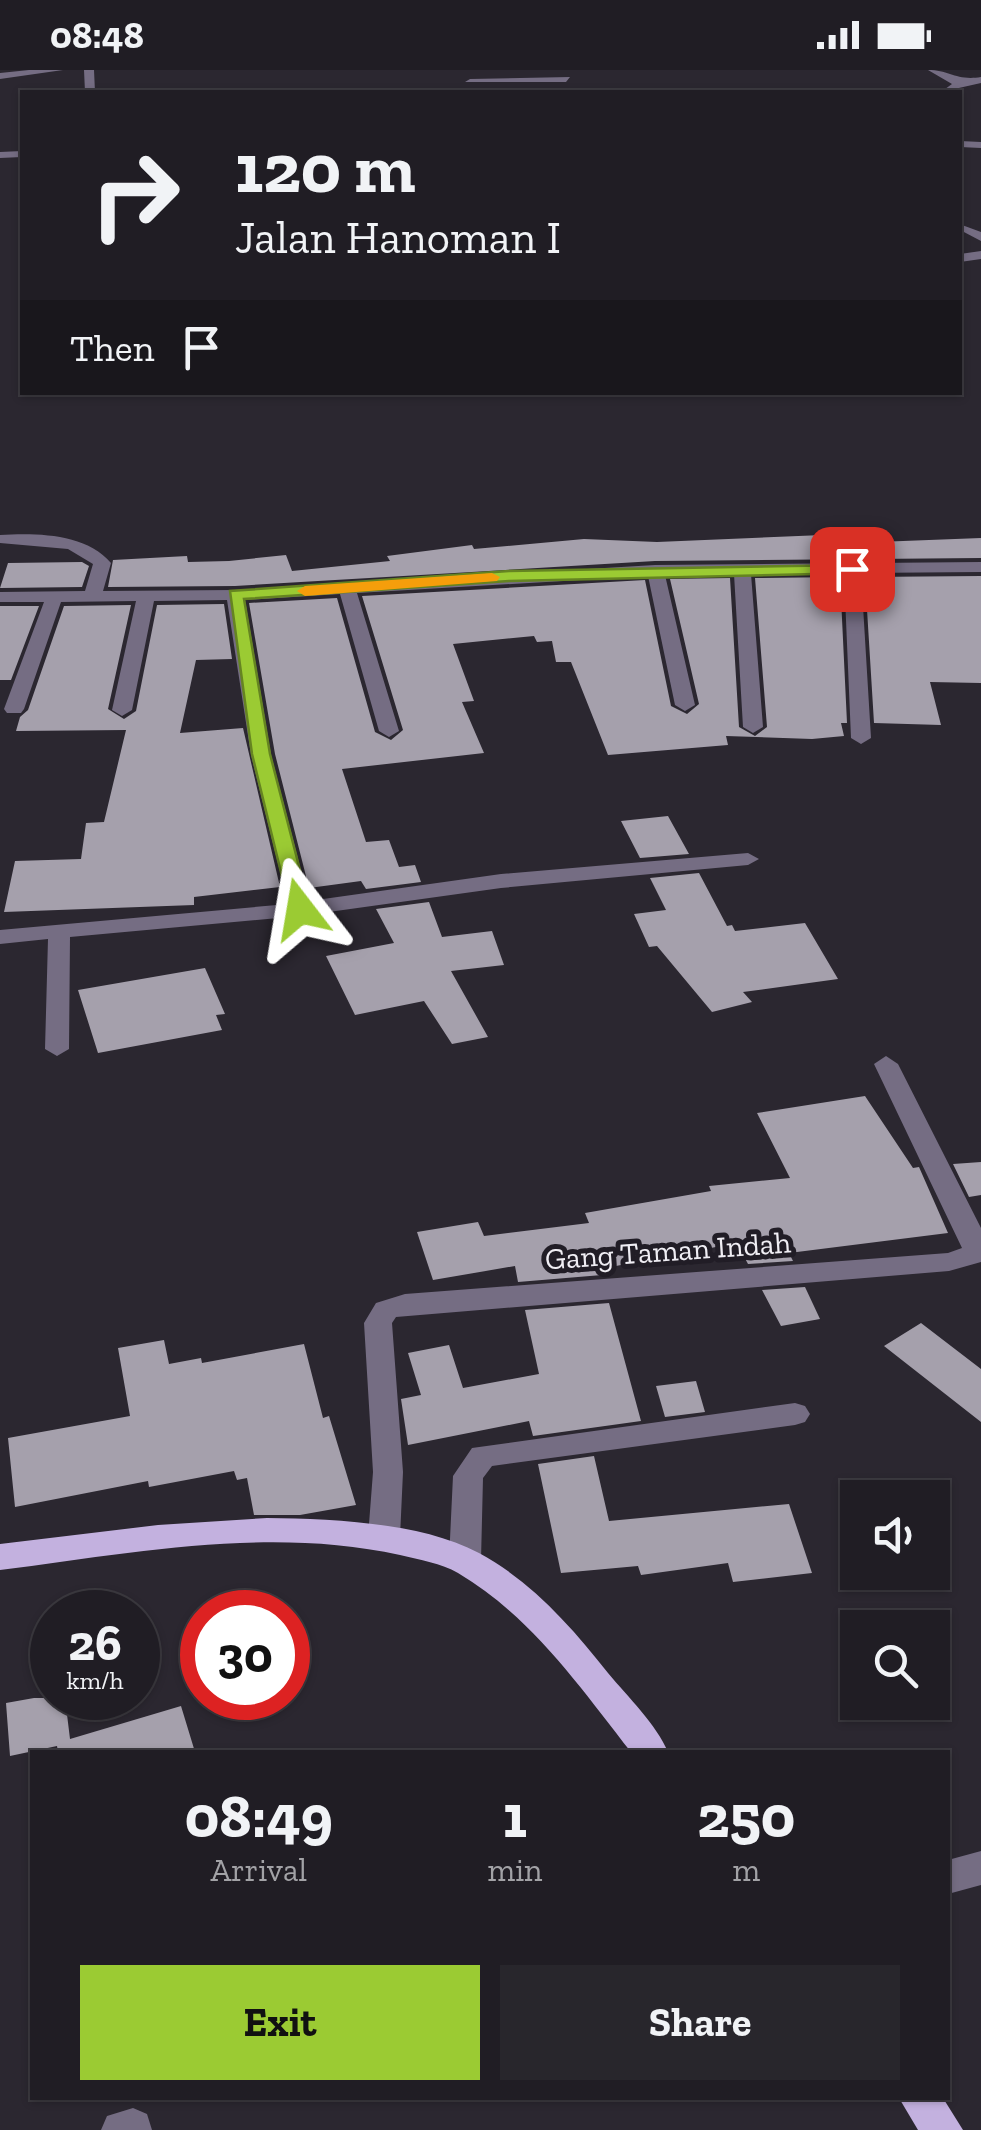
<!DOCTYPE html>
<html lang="en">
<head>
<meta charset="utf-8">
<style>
  :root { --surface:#201d24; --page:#28262c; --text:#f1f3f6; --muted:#a2a2a6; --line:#3d3b41; --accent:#9bcb33 }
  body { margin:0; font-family:"Zilla Slab",serif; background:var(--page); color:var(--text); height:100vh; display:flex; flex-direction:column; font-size:38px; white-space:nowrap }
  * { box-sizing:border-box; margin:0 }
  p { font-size:32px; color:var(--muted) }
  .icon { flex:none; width:55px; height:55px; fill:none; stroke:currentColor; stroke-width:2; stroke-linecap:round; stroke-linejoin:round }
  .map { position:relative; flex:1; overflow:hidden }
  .panel { position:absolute; left:30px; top:1680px; width:920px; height:350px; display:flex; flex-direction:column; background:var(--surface); border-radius:0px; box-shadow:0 2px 8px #0004,0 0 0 2px var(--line) }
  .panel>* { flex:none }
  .banner { position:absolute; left:20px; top:20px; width:942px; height:305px; border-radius:0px; box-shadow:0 2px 8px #0004,0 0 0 2px var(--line); background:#201d24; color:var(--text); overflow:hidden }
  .buttons { position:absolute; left:840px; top:1410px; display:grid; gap:20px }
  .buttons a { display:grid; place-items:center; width:110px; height:110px; border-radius:0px; background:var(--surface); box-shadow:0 2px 8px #0004,0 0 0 2px var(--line); font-size:50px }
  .speed { position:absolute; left:30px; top:1520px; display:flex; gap:20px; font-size:50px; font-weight:700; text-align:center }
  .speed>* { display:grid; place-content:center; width:130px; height:130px; border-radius:50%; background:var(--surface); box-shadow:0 2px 8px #0004,0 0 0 2px var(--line); line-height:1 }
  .speed small { font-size:25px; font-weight:400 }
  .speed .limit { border:15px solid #d22; background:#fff; color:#111 }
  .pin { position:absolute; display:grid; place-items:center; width:85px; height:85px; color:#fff; margin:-42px; border-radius:20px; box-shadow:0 5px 15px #0006 }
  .me { position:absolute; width:110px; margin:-55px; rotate:346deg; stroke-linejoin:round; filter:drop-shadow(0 0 8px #0008) }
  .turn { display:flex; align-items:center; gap:35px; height:210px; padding:0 50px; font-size:45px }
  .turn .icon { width:130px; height:130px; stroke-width:2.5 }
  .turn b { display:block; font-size:70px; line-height:85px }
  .then { display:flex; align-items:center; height:95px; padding:0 50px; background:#0003; gap:20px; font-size:38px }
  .eta { display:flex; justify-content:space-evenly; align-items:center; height:170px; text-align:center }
  .eta b { font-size:60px; font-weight:800; line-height:70px }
  .primary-button { display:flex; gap:20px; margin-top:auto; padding:20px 50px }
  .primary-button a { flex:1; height:115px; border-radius:0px; background:var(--accent); color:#111; font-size:40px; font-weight:800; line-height:115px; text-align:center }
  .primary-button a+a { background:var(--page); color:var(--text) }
  .status { display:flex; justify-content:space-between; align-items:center; height:70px; padding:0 50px; background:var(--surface); direction:ltr }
  .status svg { height:28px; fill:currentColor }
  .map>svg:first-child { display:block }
  .building { fill:#a5a0ac }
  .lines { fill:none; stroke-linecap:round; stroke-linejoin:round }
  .minor { fill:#756d83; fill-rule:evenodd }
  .major { fill:#c3b1df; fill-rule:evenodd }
  .route { fill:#9bcb33; stroke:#658421; stroke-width:2.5 }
  .slow { fill:#f59e0b }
  .labels { text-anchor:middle; stroke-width:10; stroke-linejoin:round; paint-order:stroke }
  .street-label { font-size:30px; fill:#f0eef4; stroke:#211d26 }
</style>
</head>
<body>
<div class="status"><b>08:48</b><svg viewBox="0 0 49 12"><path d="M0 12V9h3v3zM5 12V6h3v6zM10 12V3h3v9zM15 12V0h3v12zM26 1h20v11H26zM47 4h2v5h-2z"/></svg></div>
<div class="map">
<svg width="981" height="2060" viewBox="0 0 981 2060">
  <rect width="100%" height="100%" fill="#2b2730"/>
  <path class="building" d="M 871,463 L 877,472 L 981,468 L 981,488 L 655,491 L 235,516 L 108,517 L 113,490 L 187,486 L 188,492 L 229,491 L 286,485 L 292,501 L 390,491 L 387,486 L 472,475 L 474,479 L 584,469 L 657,472 Z
    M 82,492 L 89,496 L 82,517 L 0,518 L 8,493 Z
    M 981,506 L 981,613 L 930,612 L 941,655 L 874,653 L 865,507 Z
    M 840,507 L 847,653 L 841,653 L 844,666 L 812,669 L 726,666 L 728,675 L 608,685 L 571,592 L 556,592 L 552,571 L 537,572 L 534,566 L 453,574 L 474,631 L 462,632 L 484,683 L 342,699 L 366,772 L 389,770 L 399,797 L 415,795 L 421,812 L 366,819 L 361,811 L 309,818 L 275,684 L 249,533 L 337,528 L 375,662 L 391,670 L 403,660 L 362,526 L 645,510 L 671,636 L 687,644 L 699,634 L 670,509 L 730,508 L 739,657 L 755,666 L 767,657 L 755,508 Z
    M 224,534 L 232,589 L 196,590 L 180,663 L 243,658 L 280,817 L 194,827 L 194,835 L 4,842 L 15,791 L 81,789 L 86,753 L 104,752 L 126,660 L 16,661 L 20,647 L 28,640 L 64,536 L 131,535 L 108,639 L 124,649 L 136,641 L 157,535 Z
    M 0,536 L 39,536 L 11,610 L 0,610 Z
    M 668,746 L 689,784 L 640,788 L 621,751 Z
    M 699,803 L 727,856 L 732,855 L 735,861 L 805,853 L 838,909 L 743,922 L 752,932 L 712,942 L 657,876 L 649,877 L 634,844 L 666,840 L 650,808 Z
    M 429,832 L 442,867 L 492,861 L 504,895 L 451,901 L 488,967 L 452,974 L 424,931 L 355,945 L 326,886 L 394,873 L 376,839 Z
    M 205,898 L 225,944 L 216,945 L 222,960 L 98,983 L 78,920 Z
    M 865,1026 L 913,1098 L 919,1097 L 948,1163 L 789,1183 L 793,1191 L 748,1194 L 737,1173 L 600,1199 L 602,1205 L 518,1212 L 515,1196 L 433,1210 L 417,1162 L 478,1152 L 484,1166 L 589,1153 L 585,1143 L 711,1121 L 709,1116 L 790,1108 L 757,1043 Z
    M 981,1092 L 981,1125 L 969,1127 L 953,1094 Z
    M 805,1217 L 820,1249 L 781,1256 L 762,1220 Z
    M 609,1233 L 641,1351 L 533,1366 L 529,1351 L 408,1375 L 401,1329 L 421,1325 L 408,1283 L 449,1275 L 463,1318 L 539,1304 L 525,1240 Z
    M 921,1253 L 981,1299 L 981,1352 L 884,1276 Z
    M 164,1270 L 169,1294 L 201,1288 L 202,1293 L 304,1274 L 323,1348 L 329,1346 L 356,1435 L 300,1445 L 254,1445 L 247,1408 L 237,1410 L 234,1401 L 149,1417 L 148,1411 L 15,1437 L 8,1368 L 130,1346 L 118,1278 Z
    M 696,1311 L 705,1342 L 665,1347 L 656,1316 Z
    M 594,1386 L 609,1451 L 789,1434 L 812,1503 L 733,1512 L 728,1493 L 641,1505 L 638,1496 L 561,1503 L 538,1394 Z
    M 34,1628 L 65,1628 L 70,1669 L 181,1636 L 195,1682 L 58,1682 L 57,1676 L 10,1686 L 6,1633 Z"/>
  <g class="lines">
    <path class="minor" d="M 29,0 L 63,0 L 0,9 L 0,3 Z
      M 84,0 L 94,0 L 95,22 L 85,22 Z
      M 928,0 C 950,0 956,11 981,7 L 981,13 L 941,22 L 952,14 Z
      M 570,7 L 566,12 L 465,12 L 470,9 Z
      M 960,71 L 981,72 L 981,78 L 960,77 Z
      M 22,81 L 22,87 L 0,88 L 0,82 Z
      M 962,155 L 981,162 L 981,171 L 962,161 Z
      M 981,181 L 981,189 L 960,192 L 960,184 Z
      M 0,465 C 36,463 86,463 111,493 L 103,521 L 235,520 L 655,495 L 981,492 L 981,502 L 861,503 L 871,668 L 861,674 L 851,668 L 844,503 L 751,504 L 763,657 L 753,663 L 743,657 L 734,504 L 665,505 L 695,635 L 685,641 L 675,635 L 648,506 L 357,523 L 399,661 L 389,667 L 379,661 L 340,524 L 245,530 L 271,685 L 309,831 L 501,804 L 748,783 L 759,789 L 748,795 L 501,818 L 300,846 L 70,867 L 69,979 L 57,986 L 45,979 L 48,869 L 0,874 L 0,860 L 288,834 L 251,685 L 227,530 L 154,531 L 132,640 L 122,646 L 112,640 L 136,531 L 61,532 L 24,639 L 21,643 L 7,643 L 4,639 L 44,532 L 0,532 L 0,522 L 85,521 L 93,494 L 68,479 L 0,473 Z
      M 886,986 L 898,994 L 981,1158 L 981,1192 L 949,1201 L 396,1247 L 392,1253 L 403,1402 L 400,1467 L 395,1476 L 384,1479 L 373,1476 L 368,1467 L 373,1402 L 364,1253 L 376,1233 L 405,1224 L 948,1183 L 962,1178 L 874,994 Z
      M 795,1333 L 805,1336 L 810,1344 L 805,1352 L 795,1355 L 492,1396 L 483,1408 L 481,1490 L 476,1499 L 465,1503 L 454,1499 L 449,1490 L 453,1406 L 472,1378 Z
      M 981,1781 L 981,1815 L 948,1824 L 948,1790 Z
      M 133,2038 L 147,2044 L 152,2060 L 101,2060 L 107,2046 Z"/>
    <path class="major" d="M 267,1448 C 332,1449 421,1452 479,1483 C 531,1511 572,1557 608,1603 C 628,1627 656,1654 668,1682 L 631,1682 C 580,1617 531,1546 458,1503 C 441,1493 420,1490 400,1485 C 269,1456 132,1483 0,1500 L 0,1474 L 158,1455 Z
      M 899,2028 L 943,2028 L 963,2060 L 918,2060 Z"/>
  </g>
  <path class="route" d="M 852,495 L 860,499 L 857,503 L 509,511 L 244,529 L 270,684 L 310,839 L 300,845 L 290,839 L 252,684 L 230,521 L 509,501 Z"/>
  <path class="slow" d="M 492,503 L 500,507 L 497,511 L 305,526 L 297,521 L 305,516 Z"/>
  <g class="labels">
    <g class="street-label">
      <text transform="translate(668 1181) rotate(-4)" y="10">Gang Taman Indah</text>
    </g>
  </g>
</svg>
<div class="buttons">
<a><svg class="icon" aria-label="sound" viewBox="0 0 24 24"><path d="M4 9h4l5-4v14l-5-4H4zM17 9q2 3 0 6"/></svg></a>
<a><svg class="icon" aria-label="search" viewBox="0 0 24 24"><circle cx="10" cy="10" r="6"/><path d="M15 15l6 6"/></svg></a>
</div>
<div class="speed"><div>26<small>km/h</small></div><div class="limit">30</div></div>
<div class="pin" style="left:852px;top:499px;background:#d93025"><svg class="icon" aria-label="arrive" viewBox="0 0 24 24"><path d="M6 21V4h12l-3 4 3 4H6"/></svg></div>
<svg class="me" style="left:300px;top:839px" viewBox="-20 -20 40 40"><path d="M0-17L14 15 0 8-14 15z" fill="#9bcb33" stroke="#fff" stroke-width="4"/></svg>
<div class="banner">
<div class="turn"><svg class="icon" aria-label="right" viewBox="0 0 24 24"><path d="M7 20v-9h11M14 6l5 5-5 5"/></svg><div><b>120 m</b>Jalan Hanoman I</div></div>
<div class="then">Then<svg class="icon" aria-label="arrive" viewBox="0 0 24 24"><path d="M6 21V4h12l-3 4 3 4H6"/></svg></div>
</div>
<section class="panel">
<div class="eta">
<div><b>08:49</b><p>Arrival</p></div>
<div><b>1</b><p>min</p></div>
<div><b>250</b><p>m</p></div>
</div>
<div class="primary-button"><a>Exit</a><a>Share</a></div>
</section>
</div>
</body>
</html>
